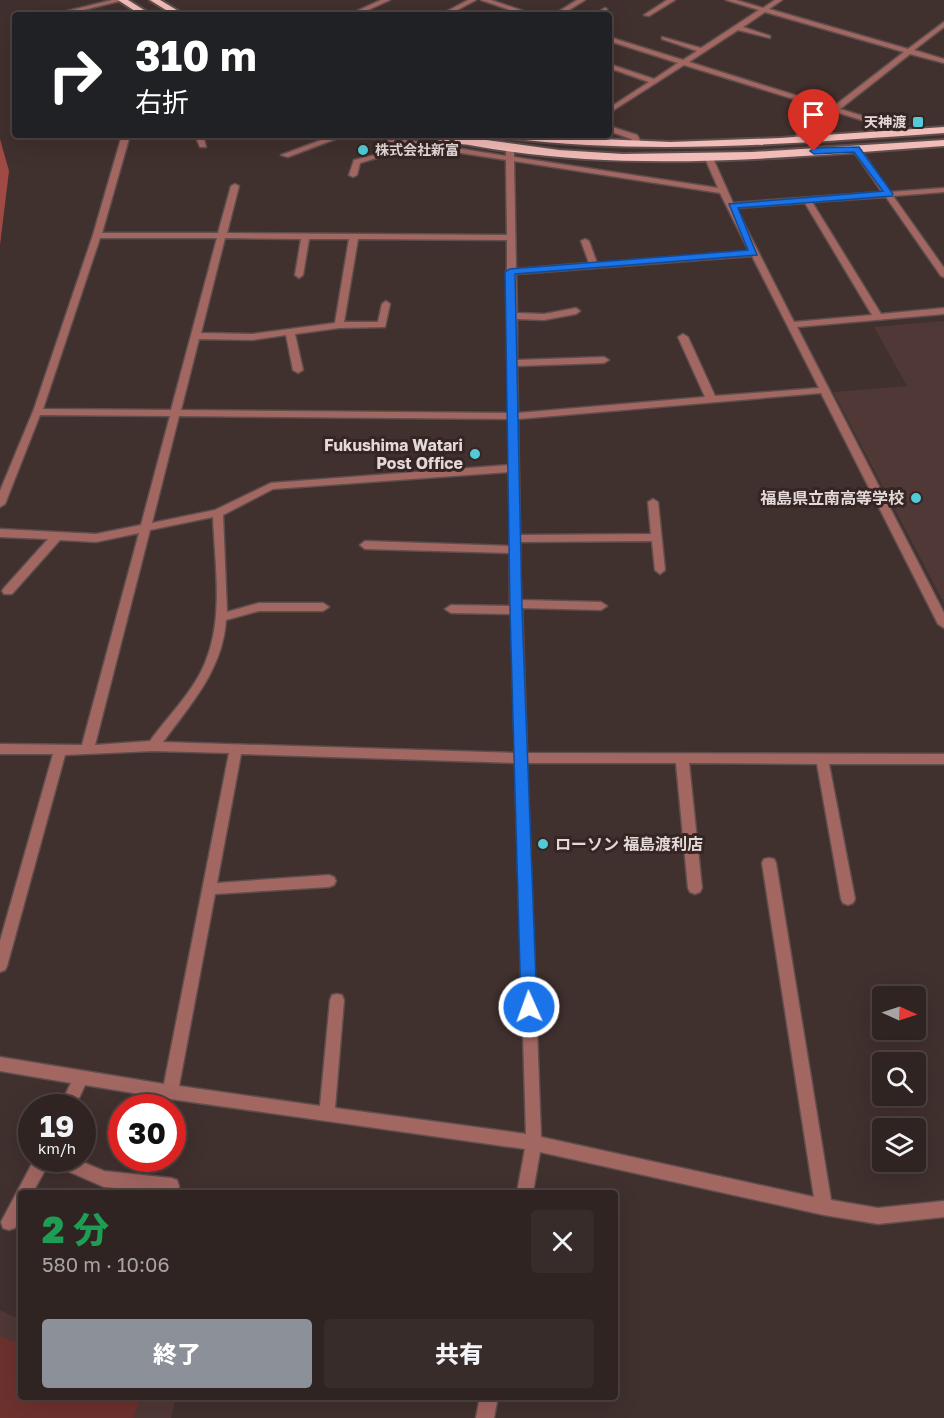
<!DOCTYPE html>
<html lang="ja">
<head>
<meta charset="utf-8">
<style>
  :root { --surface:#302422; --page:#382c2a; --text:#f1f3f6; --muted:#a8a4a5; --line:#4b4140; --accent:#8c9099 }
  body { margin:0; font-family:"Golos Text","Noto Sans JP",sans-serif; background:var(--page); color:var(--text); height:100vh; display:flex; flex-direction:column; font-size:22px; white-space:nowrap }
  * { box-sizing:border-box; margin:0 }
  p { font-size:20px; color:var(--muted) }
  .icon { flex:none; width:33px; height:33px; fill:none; stroke:currentColor; stroke-width:2; stroke-linecap:round; stroke-linejoin:round }
  .map { position:relative; flex:1; overflow:hidden }
  .sheet { position:absolute; left:18px; top:1190px; width:600px; height:210px; display:flex; flex-direction:column; background:var(--surface); border-radius:6px; box-shadow:0 6px 24px #0002,0 0 0 2px var(--line) }
  .sheet>* { flex:none }
  .hud { position:absolute; left:12px; top:12px; width:600px; height:126px; border-radius:6px; box-shadow:0 6px 24px #0002,0 0 0 2px var(--line); background:#202124; color:#fff; overflow:hidden }
  .needle { width:39px; rotate:93deg }
  .fabs { position:absolute; left:872px; top:986px; display:grid; gap:12px }
  .fabs a { display:grid; place-items:center; width:54px; height:54px; border-radius:6px; background:var(--surface); box-shadow:0 6px 24px #0002,0 0 0 2px var(--line); font-size:30px }
  .speed { position:absolute; left:18px; top:1094px; display:flex; gap:12px; font-size:30px; font-weight:700; text-align:center }
  .speed>* { display:grid; place-content:center; width:78px; height:78px; border-radius:50%; background:var(--surface); box-shadow:0 6px 24px #0002,0 0 0 2px var(--line); line-height:1 }
  .speed small { font-size:15px; font-weight:400 }
  .speed .limit { border:9px solid #d22; background:#fff; color:#111 }
  .pin { position:absolute; display:grid; place-items:center; width:51px; height:51px; color:#fff; margin:-62px -26px; border-radius:50% 50% 50% 0; rotate:-45deg; box-shadow:0 0 6px #0007 }
  .pin .icon { rotate:45deg }
  .me { position:absolute; width:66px; margin:-33px; rotate:358deg; stroke-linejoin:round; filter:drop-shadow(0 0 4px #0008) }
  .turn { display:flex; align-items:center; gap:21px; height:126px; padding:0 24px; font-size:27px }
  .turn .icon { width:78px; height:78px; stroke-width:2.5 }
  .turn b { display:block; font-size:42px; line-height:51px }
  .round { display:grid; place-items:center; flex:none; width:63px; height:63px; border-radius:6px; background:var(--page) }
  .overview { display:flex; align-items:center; justify-content:space-between; height:102px; padding:0 24px }
  h1 { font-size:36px; font-weight:800; line-height:45px; color:#1e9e55 }
  .primary-button { display:flex; gap:12px; margin-top:auto; padding:12px 24px }
  .primary-button a { flex:1; height:69px; border-radius:6px; background:var(--accent); color:#fff; font-size:24px; font-weight:800; line-height:69px; text-align:center }
  .primary-button a+a { background:var(--page); color:var(--text) }
  .map>svg:first-child { display:block }
  .built { fill:#4f3835 }
  .green { fill:#6d312e }
  .forest { fill:#9f4a45 }
  .lines { fill:none; stroke-linecap:round; stroke-linejoin:round }
  .minor-casing { stroke:#5e4e4d; stroke-width:3 }
  .trunk-casing { stroke:#5e4e4d; stroke-width:4 }
  .minor { fill:#a36762; fill-rule:evenodd }
  .trunk { fill:#f2bcb8; fill-rule:evenodd }
  .route { fill:#1a73e8; stroke:#114b97; stroke-width:1.5 }
  .poi-dot { fill:#52cbd8; stroke:#352624; stroke-width:2 }
  .labels { text-anchor:middle; stroke-width:6; stroke-linejoin:round; paint-order:stroke }
  .far-poi-label { font-size:14px; font-weight:bold; fill:#e4d9d8; stroke:#352624; text-anchor:end }
  .poi-label { font-size:16px; font-weight:bold; fill:#e4d9d8; stroke:#352624; text-anchor:end }
</style>
</head>
<body>
<div class="map">
<svg width="944" height="1418" viewBox="0 0 944 1418">
  <rect width="100%" height="100%" fill="#40302e"/>
  <path class="built" d="M 944,321 L 944,603 L 833,392 L 907,386 L 874,327 Z
    M 0,1310 L 21,1320 L 21,1396 L 176,1397 L 171,1418 L 0,1418 Z"/>
  <path class="green" d="M 0,1336 L 21,1345 L 21,1396 L 141,1397 L 133,1418 L 0,1418 Z"/>
  <path class="forest" d="M 0,139 L 9,171 L 0,245 Z"/>
  <g class="lines">
    <defs>
      <path id="minor" d="M 112,0 L 124,0 L 63,15 L 51,15 Z
        M 381,0 L 390,0 L 357,15 L 348,15 Z
        M 468,0 L 476,0 L 448,15 L 440,15 Z
        M 481,0 L 491,0 L 535,15 L 525,15 Z
        M 577,0 L 585,0 L 561,15 L 553,15 Z
        M 667,0 L 675,0 L 649,16 L 644,15 Z
        M 726,0 L 736,0 L 763,8 L 775,0 L 782,0 L 769,9 L 908,49 L 944,22 L 944,27 L 914,50 L 944,59 L 944,63 L 910,54 L 840,109 L 909,130 L 909,134 L 906,134 L 836,112 L 800,141 L 794,141 L 794,137 L 829,110 L 684,65 L 609,113 L 609,108 L 649,82 L 609,68 L 609,64 L 654,79 L 678,63 L 609,41 L 609,37 L 683,60 L 697,51 L 662,39 L 662,37 L 701,48 L 759,10 ZM 765,12 L 904,52 L 833,107 L 689,62 L 738,30 L 770,38 L 770,36 L 743,27 Z
        M 605,8 L 607,9 L 607,11 L 601,15 L 593,15 Z
        M 609,126 L 637,135 L 642,144 L 635,146 L 631,139 L 609,131 Z
        M 122,135 L 130,135 L 102,233 L 218,233 L 231,186 L 235,184 L 239,186 L 227,233 L 507,235 L 506,160 L 403,144 L 390,154 L 360,163 L 357,175 L 353,177 L 349,175 L 354,160 L 379,154 L 396,143 L 353,135 L 402,139 L 506,156 L 506,149 L 510,147 L 514,149 L 514,157 L 718,188 L 704,156 L 708,154 L 712,156 L 733,203 L 882,192 L 852,149 L 856,147 L 859,147 L 890,192 L 944,188 L 944,192 L 893,196 L 944,268 L 944,277 L 941,276 L 886,197 L 812,202 L 881,314 L 944,308 L 944,314 L 797,327 L 944,613 L 944,628 L 938,624 L 821,393 L 518,419 L 520,535 L 651,534 L 648,502 L 653,499 L 658,502 L 665,570 L 660,574 L 655,570 L 652,541 L 520,542 L 521,600 L 601,602 L 607,606 L 601,610 L 522,608 L 527,753 L 944,754 L 944,764 L 829,764 L 855,899 L 853,903 L 848,905 L 843,903 L 841,899 L 817,764 L 689,763 L 702,888 L 700,892 L 695,894 L 690,892 L 688,888 L 676,763 L 527,763 L 541,1137 L 814,1197 L 762,863 L 764,859 L 769,858 L 774,859 L 776,863 L 831,1200 L 878,1208 L 944,1201 L 944,1217 L 878,1224 L 824,1215 L 540,1152 L 533,1192 L 517,1192 L 525,1149 L 170,1099 L 85,1085 L 75,1107 L 59,1107 L 71,1083 L 0,1071 L 0,1057 L 164,1084 L 229,753 L 153,751 L 65,755 L 7,966 L 5,970 L 0,972 L 0,941 L 53,754 L 0,754 L 0,744 L 82,745 L 139,533 L 96,542 L 60,540 L 12,594 L 4,594 L 2,591 L 4,588 L 48,539 L 0,537 L 0,529 L 96,534 L 141,525 L 170,416 L 40,415 L 5,504 L 0,507 L 0,491 L 34,409 L 93,235 ZM 514,161 L 720,193 L 749,251 L 597,263 L 589,241 L 585,239 L 581,241 L 589,263 L 516,269 ZM 805,203 L 872,315 L 794,322 L 736,208 ZM 100,238 L 217,238 L 171,410 L 43,409 ZM 225,238 L 301,239 L 295,275 L 299,278 L 303,275 L 309,239 L 349,239 L 335,323 L 252,334 L 201,333 ZM 358,239 L 507,240 L 507,270 L 506,272 L 507,274 L 509,413 L 181,410 L 199,339 L 252,340 L 286,335 L 293,370 L 298,373 L 303,370 L 295,334 L 339,328 L 385,327 L 390,304 L 386,301 L 382,304 L 378,322 L 344,322 ZM 752,256 L 819,388 L 715,396 L 688,337 L 683,334 L 678,337 L 705,397 L 518,413 L 517,366 L 604,363 L 609,360 L 604,357 L 517,360 L 517,319 L 544,320 L 576,314 L 580,311 L 576,308 L 544,314 L 517,313 L 516,274 ZM 179,416 L 509,419 L 509,465 L 271,483 L 215,510 L 152,523 ZM 509,472 L 510,546 L 365,541 L 360,545 L 365,549 L 510,553 L 510,606 L 451,605 L 445,609 L 451,613 L 511,614 L 515,753 L 163,742 C 191,704 223,669 226,620 L 259,611 L 323,611 L 329,607 L 323,603 L 259,603 L 227,612 L 223,515 L 273,489 ZM 213,517 C 215,565 224,618 205,663 C 193,692 168,716 150,741 L 95,745 L 150,530 ZM 241,754 L 515,763 L 526,1134 L 335,1108 L 344,1000 L 342,995 L 337,994 L 332,995 L 330,1000 L 320,1106 L 179,1086 L 215,894 L 329,887 L 334,885 L 336,881 L 334,877 L 329,875 L 217,883 Z
        M 195,135 L 203,135 L 206,147 L 200,147 Z
        M 335,135 L 346,135 L 288,157 L 281,155 Z
        M 35,1158 L 73,1158 L 104,1171 L 171,1178 L 177,1180 L 179,1186 L 178,1192 L 159,1192 L 104,1187 L 49,1163 L 33,1192 L 21,1192 L 21,1215 L 15,1228 L 9,1230 L 3,1228 L 1,1222 Z
        M 480,1396 L 498,1396 L 494,1418 L 476,1418 Z"/>
      <path id="trunk" d="M 118,0 L 128,0 L 152,15 L 141,15 Z
        M 150,0 L 160,0 L 185,15 L 174,15 Z
        M 944,127 L 944,133 C 798,143 654,156 508,138 L 503,135 L 671,142 L 780,138 Z
        M 427,135 L 449,135 L 559,150 L 623,154 L 752,152 L 944,140 L 944,146 C 789,157 629,174 475,146 C 461,143 437,143 427,135 Z"/>
    </defs>
    <use href="#minor" class="minor-casing"/>
    <use href="#trunk" class="trunk-casing"/>
    <use href="#minor" class="minor"/>
    <use href="#trunk" class="trunk"/>
  </g>
  <path class="route" d="M 859,147 L 893,194 L 892,196 L 738,208 L 757,255 L 515,274 L 522,610 L 537,1007 L 535,1012 L 529,1014 L 523,1012 L 521,1007 L 510,610 L 505,272 L 510,269 L 748,250 L 729,204 L 883,191 L 854,152 L 814,154 L 810,151 L 814,148 Z"/>
  <g class="poi-dot">
    <rect x="912" y="116" width="12" height="12" rx="3"/>
    <circle cx="363" cy="150" r="6"/>
    <circle cx="475" cy="454" r="6"/>
    <circle cx="916" cy="498" r="6"/>
    <circle cx="543" cy="844" r="6"/>
  </g>
  <g class="labels">
    <g class="far-poi-label">
      <text x="906" y="127">天神渡</text>
      <text x="375" y="155" text-anchor="start">株式会社新富</text>
    </g>
    <g class="poi-label">
      <text x="463" y="451">Fukushima Watari<tspan x="463" dy="18">Post Office</tspan></text>
      <text x="904" y="504">福島県立南高等学校</text>
      <text x="555" y="850" text-anchor="start">ローソン 福島渡利店</text>
    </g>
  </g>
</svg>
<div class="fabs">
<a><svg class="needle" viewBox="-14 -14 28 28"><path d="M0-13l5 13h-10z" fill="#e53935"/><path d="M0 13l5-13h-10z" fill="#a8a4a5"/></svg></a>
<a><svg class="icon" aria-label="search" viewBox="0 0 24 24"><circle cx="10" cy="10" r="6"/><path d="M15 15l6 6"/></svg></a>
<a><svg class="icon" aria-label="layers" viewBox="0 0 24 24"><path d="M12 4l9 5-9 5-9-5zM3 14l9 5 9-5"/></svg></a>
</div>
<div class="speed"><div>19<small>km/h</small></div><div class="limit">30</div></div>
<div class="pin" style="left:814px;top:151px;background:#d93025"><svg class="icon" aria-label="arrive" viewBox="0 0 24 24"><path d="M6 21V4h12l-3 4 3 4H6"/></svg></div>
<svg class="me" style="left:529px;top:1007px" viewBox="-20 -20 40 40"><circle r="17" fill="#1a73e8" stroke="#fff" stroke-width="3"/><path d="M0-11L8 9 0 5-8 9z" fill="#fff"/></svg>
<div class="hud">
<div class="turn"><svg class="icon" aria-label="right" viewBox="0 0 24 24"><path d="M7 20v-9h11M14 6l5 5-5 5"/></svg><div><b>310 m</b>右折</div></div>
</div>
<section class="sheet">
<div class="overview"><div><h1>2 分</h1><p>580 m · 10:06</p></div><a class="round"><svg class="icon" aria-label="close" viewBox="0 0 24 24"><path d="M6 6l12 12M18 6L6 18"/></svg></a></div>
<div class="primary-button"><a>終了</a><a>共有</a></div>
</section>
</div>
</body>
</html>
